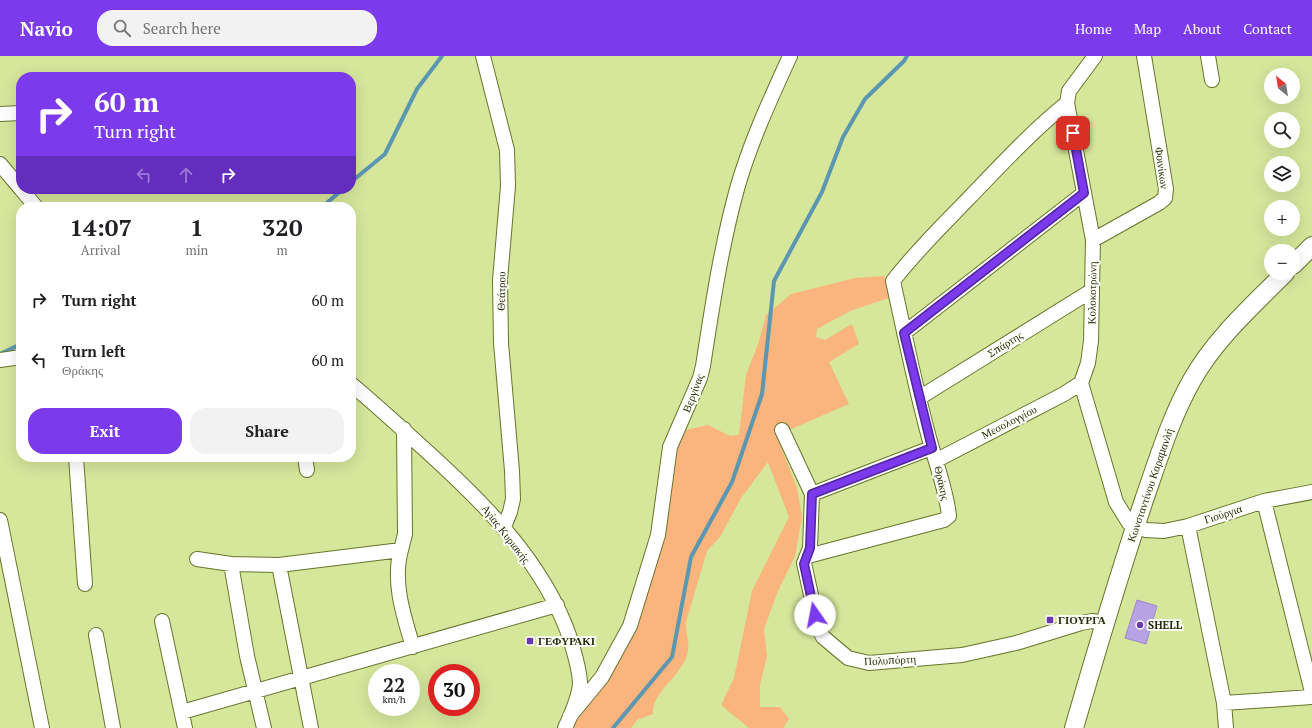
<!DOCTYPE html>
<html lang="en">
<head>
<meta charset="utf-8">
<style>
  :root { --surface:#fff; --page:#f2f2f2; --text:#202124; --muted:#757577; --accent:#7c3aed }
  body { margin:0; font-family:"PT Serif",serif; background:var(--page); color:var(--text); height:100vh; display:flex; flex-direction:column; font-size:15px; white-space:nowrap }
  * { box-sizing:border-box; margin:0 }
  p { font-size:13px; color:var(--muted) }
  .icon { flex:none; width:22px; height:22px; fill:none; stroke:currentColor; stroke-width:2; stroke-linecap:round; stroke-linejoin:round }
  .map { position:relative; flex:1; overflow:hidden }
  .sheet { position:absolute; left:16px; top:146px; width:340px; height:260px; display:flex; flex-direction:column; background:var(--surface); border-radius:16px; box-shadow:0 4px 16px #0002 }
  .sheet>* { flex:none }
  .banner { position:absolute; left:16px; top:16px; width:340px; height:122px; border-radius:16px; box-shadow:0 4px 16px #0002; background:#7c3aed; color:#fff; overflow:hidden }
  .needle { width:26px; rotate:330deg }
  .controls { position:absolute; left:1264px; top:12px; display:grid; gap:8px }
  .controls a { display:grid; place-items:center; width:36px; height:36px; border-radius:50%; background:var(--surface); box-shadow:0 4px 16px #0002; font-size:20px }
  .speed { position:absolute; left:368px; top:608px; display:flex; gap:8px; font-size:20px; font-weight:700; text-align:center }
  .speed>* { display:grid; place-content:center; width:52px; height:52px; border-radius:50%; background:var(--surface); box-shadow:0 4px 16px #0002; line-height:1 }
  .speed small { font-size:10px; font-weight:400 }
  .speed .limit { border:6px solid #d22; background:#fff; color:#111 }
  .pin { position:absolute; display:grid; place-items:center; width:34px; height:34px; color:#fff; margin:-17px; border-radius:8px; box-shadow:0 2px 6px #0006 }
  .me { position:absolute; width:44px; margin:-22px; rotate:348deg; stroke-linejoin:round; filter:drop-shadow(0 0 3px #0008) }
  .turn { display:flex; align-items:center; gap:14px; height:84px; padding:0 12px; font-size:18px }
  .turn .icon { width:52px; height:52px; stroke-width:2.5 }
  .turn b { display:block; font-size:28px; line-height:34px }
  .lanes { display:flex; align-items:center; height:38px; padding:0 12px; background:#0003; justify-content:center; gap:20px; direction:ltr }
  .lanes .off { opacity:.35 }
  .eta { display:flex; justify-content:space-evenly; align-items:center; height:68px; text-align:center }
  .eta b { font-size:24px; font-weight:700; line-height:28px }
  .button { display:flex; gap:8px; margin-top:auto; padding:8px 12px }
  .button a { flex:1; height:46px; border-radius:16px; background:var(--accent); color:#fff; font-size:16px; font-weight:700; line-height:46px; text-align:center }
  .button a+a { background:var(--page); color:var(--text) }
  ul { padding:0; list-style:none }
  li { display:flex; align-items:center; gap:12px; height:60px; padding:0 12px }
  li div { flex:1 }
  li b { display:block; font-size:15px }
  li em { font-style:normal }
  header { display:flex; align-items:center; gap:24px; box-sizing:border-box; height:56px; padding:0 20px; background:var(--accent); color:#fff }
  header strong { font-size:19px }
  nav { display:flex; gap:22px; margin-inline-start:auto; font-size:14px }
  .search { width:280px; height:36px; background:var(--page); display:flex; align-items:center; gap:10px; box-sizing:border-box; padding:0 14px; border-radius:16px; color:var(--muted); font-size:15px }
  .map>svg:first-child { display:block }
  .green { fill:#fab47e }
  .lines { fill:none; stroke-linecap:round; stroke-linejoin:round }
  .stream { stroke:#5c97b1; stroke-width:4 }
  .building { fill:#b7a2e6; stroke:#9e89ca }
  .minor-casing { stroke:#68752c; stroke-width:16 }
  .major-casing { stroke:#68752c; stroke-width:20 }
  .minor { stroke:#fff; stroke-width:14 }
  .major { stroke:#fff; stroke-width:18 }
  .route-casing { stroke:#51269a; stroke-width:10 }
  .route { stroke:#7c3aed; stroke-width:7 }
  .poi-dot { fill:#6937ae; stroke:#fdfff7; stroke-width:1.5 }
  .labels { text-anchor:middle; stroke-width:4; stroke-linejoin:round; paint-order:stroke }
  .street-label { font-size:11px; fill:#272d0f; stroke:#fdfff7 }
  .poi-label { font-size:11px; font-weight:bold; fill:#272d0f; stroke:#fdfff7; text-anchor:start }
</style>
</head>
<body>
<header>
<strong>Navio</strong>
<div class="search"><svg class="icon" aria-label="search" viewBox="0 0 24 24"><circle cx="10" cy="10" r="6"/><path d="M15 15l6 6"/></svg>Search here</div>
<nav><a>Home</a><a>Map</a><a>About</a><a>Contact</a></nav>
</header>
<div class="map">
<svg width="1312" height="672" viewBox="0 0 1312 672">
  <rect width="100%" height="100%" fill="#d6e69b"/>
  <path class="green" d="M 884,220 L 889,242 L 850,255 L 817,273 L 816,281 L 825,284 L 852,268 L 859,288 L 829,306 L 849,348 L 789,374 L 777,381 L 797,432 L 802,461 L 795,500 L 778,535 L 764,573 L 767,600 L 760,629 L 760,651 L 780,651 L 789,663 L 783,672 L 749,672 L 721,649 L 734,622 L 752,535 L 789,461 L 768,406 L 741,442 L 720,481 L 707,495 L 686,566 C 685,578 691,587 687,599 C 681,620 651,637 653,658 L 637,664 L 631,672 L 568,672 L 633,570 L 672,392 L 681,375 L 708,369 L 730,380 L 739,379 L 746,319 L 758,288 L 766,259 L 791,238 L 855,222 Z"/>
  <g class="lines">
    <path class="stream" d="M 351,126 L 385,98 L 417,33 L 442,0
      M 322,151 L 343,133
      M 0,298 L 21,288
      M 613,672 L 672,601 L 691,501 L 732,426 L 762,338 L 774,225 L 822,136 L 843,81 L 865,43 L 904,5 L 907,0"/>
  </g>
  <path class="building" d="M 1137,544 L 1157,550 L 1146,588 L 1125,582 Z"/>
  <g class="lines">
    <defs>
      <path id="minor" d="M 483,0 L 507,94 L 508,130 L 500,224 L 501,287 L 512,415 L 513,443 L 510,456 L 504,471
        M 1095,0 L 1069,35 L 1067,47 L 1093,184 L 1091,285 L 1088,307 L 1081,327 L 1116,446 L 1129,467 L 1135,471 L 1146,474 L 1164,475 L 1188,470 L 1264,445 L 1312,436
        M 1208,0 L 1212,24
        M 0,58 L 21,57
        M 0,108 L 21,133
        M 21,133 L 36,151
        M 1093,184 L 1159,147 L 1165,142 L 1166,133 L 1144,0
        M 904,277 L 1084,137
        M 0,304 L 21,301
        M 351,328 C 375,348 398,369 421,390 C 481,444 543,504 570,582 C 574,597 579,610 580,626 C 580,640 571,659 565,672
        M 919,342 L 1091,235
        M 782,374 L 812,438 L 810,492 L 804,507 L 818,571 L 823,581 L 848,602 L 869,607 L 962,599 L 1016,587 L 1081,567 L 1092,565 L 1105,567
        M 76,401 L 85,528
        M 305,401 L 307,414
        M 937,404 L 1064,338 L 1081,327
        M 812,438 L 931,392
        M 1264,445 L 1312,636
        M 0,464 L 42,672
        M 1188,470 L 1224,647 L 1226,672
        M 401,494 C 392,526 404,561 413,591
        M 808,500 L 944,464 L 949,460 C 946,431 934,403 927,374 C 914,325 904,275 893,225 C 916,195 943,169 969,142 C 1001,109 1031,76 1067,47
        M 197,503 L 231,508 L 279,509 L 401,494 L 405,478 L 404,373
        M 231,508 L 247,600 L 264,672
        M 279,509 L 311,672
        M 162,565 L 185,672
        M 96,579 L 113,672
        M 1224,647 L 1312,641
        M 182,656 L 557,549
        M 570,660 L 602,621 L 630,570 L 658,479 L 670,391 L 700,322 L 703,310 C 712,252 721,191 737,133 C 750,87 770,44 790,0"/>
      <path id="major" d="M 1293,209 L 1312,190
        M 1074,672 C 1096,596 1119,519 1144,444 C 1158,404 1171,361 1192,324 C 1215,283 1252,250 1285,217"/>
    </defs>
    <use href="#minor" class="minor-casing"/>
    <use href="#major" class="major-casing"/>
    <use href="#minor" class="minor"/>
    <use href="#major" class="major"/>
  </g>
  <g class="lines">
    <defs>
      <path id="route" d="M 815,559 L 804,508 L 810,492 L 812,438 L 932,392 L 904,277 L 1084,137 L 1073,77"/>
    </defs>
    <use href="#route" class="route-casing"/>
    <use href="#route" class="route"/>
  </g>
  <g class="poi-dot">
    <rect x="1046" y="560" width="8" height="8" rx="2"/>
    <circle cx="1140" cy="569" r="4"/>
    <rect x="526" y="581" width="8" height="8" rx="2"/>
  </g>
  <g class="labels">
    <g class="street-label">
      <text transform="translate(1162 112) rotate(82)" y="4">Φοινίκων</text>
      <text transform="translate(501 235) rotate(-89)" y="4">Θεάτρου</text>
      <text transform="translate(1092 237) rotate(-89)" y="4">Κολοκοτρώνη</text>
      <text transform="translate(1005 288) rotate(-32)" y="4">Σπάρτης</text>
      <text transform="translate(693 337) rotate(-69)" y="4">Βεργίνας</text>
      <text transform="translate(1009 366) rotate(-27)" y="4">Μεσολογγίου</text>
      <text transform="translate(942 427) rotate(77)" y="4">Θράκης</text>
      <text transform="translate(1150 429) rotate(-71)" y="4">Κωνσταντίνου Καραμανλή</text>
      <text transform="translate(1223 458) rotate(-18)" y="4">Γιούργια</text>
      <text transform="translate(506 478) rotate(52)" y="4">Αγίας Κυριακής</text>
      <text transform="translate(890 604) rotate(-3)" y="4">Πολυπόρτη</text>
    </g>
    <g class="poi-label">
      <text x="1058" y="568">ΓΙΟΥΡΓΑ</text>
      <text x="1148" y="573">SHELL</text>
      <text x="538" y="589">ΓΕΦΥΡΑΚΙ</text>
    </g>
  </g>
</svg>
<div class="controls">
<a><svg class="needle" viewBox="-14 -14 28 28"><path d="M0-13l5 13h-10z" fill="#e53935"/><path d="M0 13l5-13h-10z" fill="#757577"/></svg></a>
<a><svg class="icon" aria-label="search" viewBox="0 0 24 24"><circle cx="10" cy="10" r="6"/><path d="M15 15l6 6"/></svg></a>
<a><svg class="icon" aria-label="layers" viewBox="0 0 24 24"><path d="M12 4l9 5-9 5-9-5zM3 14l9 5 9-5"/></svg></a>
<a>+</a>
<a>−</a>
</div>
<div class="speed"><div>22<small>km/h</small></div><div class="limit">30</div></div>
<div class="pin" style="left:1073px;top:77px;background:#d93025"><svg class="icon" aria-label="arrive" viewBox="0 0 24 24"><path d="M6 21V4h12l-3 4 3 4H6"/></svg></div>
<svg class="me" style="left:815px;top:559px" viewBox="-20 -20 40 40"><circle r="19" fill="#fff"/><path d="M0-13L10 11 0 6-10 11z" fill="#7c3aed"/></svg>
<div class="banner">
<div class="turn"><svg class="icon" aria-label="right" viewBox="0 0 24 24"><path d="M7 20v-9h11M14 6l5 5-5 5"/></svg><div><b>60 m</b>Turn right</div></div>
<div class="lanes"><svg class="icon off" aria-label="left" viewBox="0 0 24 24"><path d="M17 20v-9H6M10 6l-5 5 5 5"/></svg><svg class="icon off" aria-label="ahead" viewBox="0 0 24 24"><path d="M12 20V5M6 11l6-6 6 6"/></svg><svg class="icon" aria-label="right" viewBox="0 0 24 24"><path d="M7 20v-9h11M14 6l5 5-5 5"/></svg></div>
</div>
<section class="sheet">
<div class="eta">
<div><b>14:07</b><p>Arrival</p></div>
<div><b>1</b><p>min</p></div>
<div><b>320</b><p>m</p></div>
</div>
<ul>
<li><svg class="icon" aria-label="right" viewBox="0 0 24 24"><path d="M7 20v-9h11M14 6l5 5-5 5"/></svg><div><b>Turn right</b></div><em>60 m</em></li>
<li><svg class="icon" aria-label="left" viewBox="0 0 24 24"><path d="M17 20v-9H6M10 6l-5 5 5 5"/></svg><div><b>Turn left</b><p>Θράκης</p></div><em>60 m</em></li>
</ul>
<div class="button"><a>Exit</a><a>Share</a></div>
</section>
</div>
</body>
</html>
